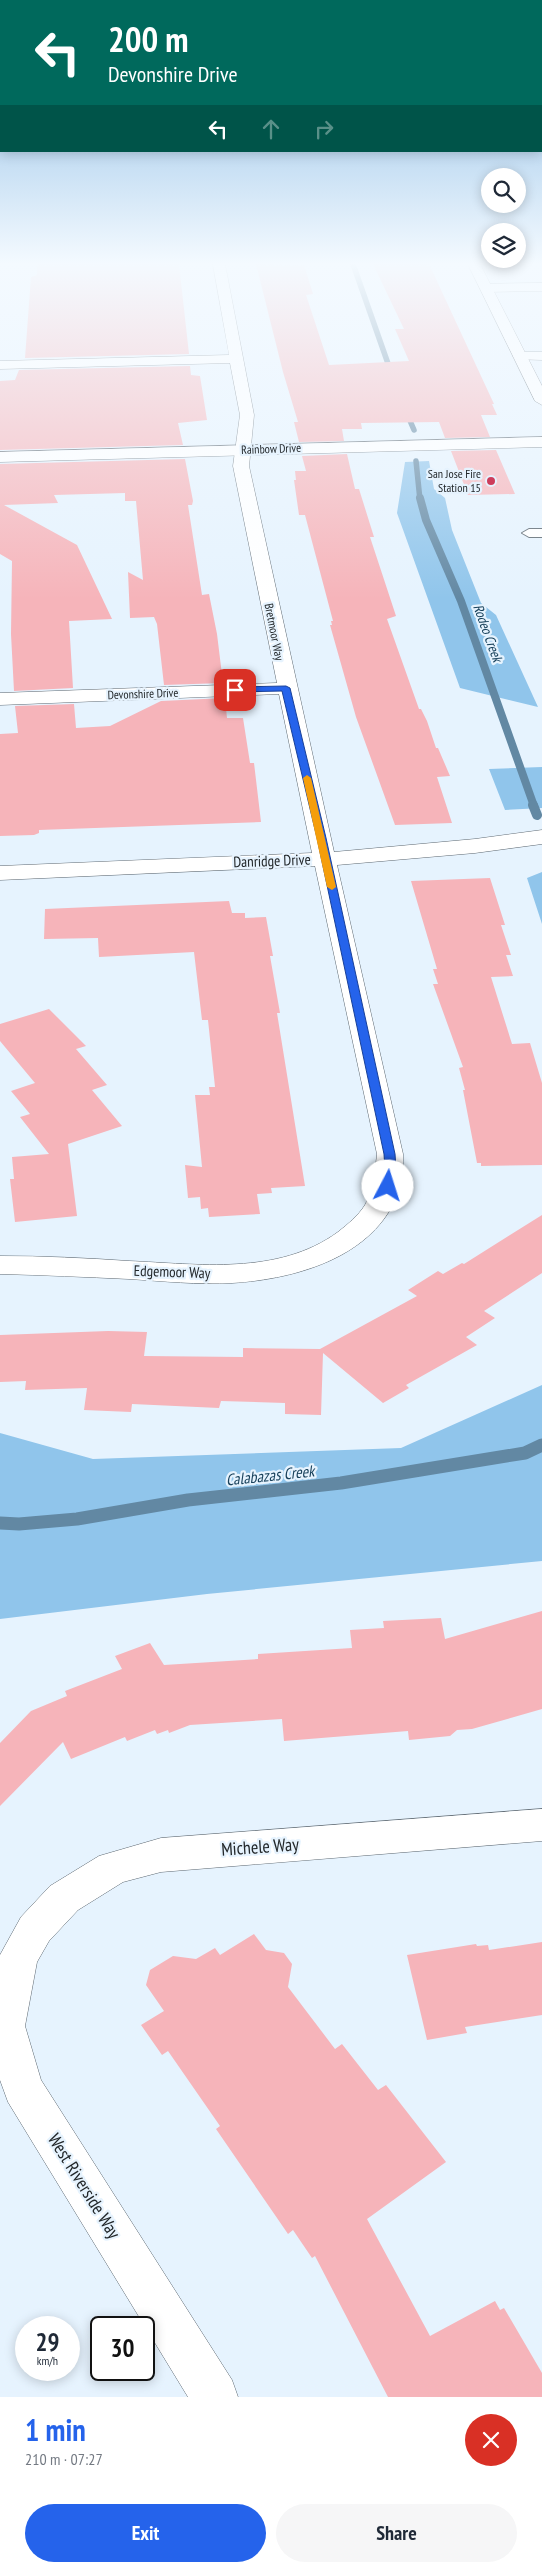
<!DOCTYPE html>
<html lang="en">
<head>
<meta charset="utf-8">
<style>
  :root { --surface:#fff; --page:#f6f6f7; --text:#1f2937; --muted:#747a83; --accent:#2563eb }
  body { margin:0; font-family:"PT Sans Narrow",sans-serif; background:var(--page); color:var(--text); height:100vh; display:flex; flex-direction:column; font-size:19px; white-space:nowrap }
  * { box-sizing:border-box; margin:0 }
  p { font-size:16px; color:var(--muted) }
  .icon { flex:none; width:28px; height:28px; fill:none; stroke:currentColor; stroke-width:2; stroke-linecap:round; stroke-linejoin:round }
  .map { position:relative; height:2397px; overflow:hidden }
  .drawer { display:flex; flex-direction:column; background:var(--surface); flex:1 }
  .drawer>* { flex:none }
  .top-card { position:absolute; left:0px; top:0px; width:542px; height:152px; box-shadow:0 2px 12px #0003; background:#00695c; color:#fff; overflow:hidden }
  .tools { position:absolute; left:481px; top:168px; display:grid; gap:10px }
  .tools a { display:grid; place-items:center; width:45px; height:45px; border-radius:50%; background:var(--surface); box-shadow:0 2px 12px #0003; font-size:25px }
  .speed { position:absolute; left:15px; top:2316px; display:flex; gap:10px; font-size:25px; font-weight:700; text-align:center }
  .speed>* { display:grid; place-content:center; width:65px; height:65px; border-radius:50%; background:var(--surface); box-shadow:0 2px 12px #0003; line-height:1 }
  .speed small { font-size:12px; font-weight:400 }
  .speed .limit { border:2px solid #111; border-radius:8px; background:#fff; color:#111 }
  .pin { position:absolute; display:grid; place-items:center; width:42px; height:42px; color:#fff; margin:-21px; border-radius:10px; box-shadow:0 2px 8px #0006 }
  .me { position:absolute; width:55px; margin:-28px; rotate:5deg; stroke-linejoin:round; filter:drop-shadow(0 0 4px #0008) }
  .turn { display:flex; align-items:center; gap:18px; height:105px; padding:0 25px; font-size:22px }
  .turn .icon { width:65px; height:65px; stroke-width:2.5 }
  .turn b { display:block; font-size:35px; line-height:42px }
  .lanes { display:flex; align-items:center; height:48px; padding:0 25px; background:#0003; justify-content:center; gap:25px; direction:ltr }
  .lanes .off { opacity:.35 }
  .round { display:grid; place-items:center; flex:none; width:52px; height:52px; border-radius:26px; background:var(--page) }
  .headline { display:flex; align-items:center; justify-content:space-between; height:85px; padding:0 25px }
  h1 { font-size:30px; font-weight:700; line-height:38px; color:var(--accent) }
  .cta { display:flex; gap:10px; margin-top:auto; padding:10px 25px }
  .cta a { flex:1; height:58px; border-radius:30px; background:var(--accent); color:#fff; font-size:20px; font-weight:700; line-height:58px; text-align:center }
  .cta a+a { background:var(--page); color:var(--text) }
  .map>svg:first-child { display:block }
  .forest { fill:#90c5eb }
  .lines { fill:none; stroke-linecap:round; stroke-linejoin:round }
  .stream-far3 { stroke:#6288a3; stroke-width:5.5 }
  .stream-far2 { stroke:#6288a3; stroke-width:8 }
  .stream-far1 { stroke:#6288a3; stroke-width:10 }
  .stream { stroke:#6288a3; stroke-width:13 }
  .building { fill:#f6b4ba }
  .service-casing { stroke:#5d6871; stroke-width:2 }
  .minor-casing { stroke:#5d6871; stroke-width:1 }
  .tertiary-casing { stroke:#5d6871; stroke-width:1 }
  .service { fill:#fff; fill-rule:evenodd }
  .minor { fill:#fff; fill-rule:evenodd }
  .tertiary { fill:#fff; fill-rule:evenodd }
  .route { fill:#2563eb; stroke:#184099 }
  .slow { fill:#f59e0b }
  .poi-dot { fill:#cd3d5b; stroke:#e6f3fe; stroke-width:2 }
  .labels { text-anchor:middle; stroke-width:4.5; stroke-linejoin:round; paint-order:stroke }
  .far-street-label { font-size:12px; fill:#22272a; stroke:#e6f3fe }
  .far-poi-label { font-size:12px; fill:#22272a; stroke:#e6f3fe; text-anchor:end }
  .far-water-label { font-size:14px; font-style:italic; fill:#18415b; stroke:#e6f3fe }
  .street-label { font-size:15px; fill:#22272a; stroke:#e6f3fe }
  .water-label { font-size:16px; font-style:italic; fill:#18415b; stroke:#e6f3fe }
  .near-street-label { font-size:18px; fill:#22272a; stroke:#e6f3fe }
</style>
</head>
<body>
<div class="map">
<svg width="542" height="2397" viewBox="0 0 542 2397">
  <rect width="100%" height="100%" fill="#e6f3fe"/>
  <path class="forest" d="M 429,461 L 434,489 L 445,498 L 452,530 L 481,603 L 496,615 L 538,707 L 460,688 L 397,513 L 405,462 Z
    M 542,767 L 542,808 L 505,810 L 489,769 Z
    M 542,872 L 542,924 L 527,878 Z
    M 542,1385 L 542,1561 L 207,1594 L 0,1619 L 0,1433 L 93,1459 L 401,1448 Z"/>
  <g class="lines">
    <path class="stream-far3" d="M 353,264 L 392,375
      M 405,409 L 414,430
      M 416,461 L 420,500"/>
    <path class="stream-far2" d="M 420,498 L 426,520 L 461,601 L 534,806"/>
    <path class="stream-far1" d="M 533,805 L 537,815"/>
    <path class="stream" d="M 0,1523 L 19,1524 L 77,1519 L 188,1500 L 341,1483 L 525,1453 L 542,1445"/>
  </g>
  <path class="building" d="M 37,264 L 179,264 L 189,354 L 25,358 L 31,277 L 37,275 Z
    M 256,264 L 304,265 L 313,294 L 306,295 L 329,365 L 409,361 L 395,329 L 404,329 L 373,264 L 429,264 L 494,404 L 492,404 L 497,415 L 481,415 L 490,437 L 445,438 L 439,422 L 361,423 L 362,429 L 342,429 L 344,441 L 299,442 L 294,422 L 298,422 L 283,372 Z
    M 190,366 L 191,375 L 200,376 L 207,420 L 178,423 L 183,445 L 0,450 L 0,381 L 15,380 L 19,370 Z
    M 496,450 L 515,494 L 468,495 L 451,451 Z
    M 347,454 L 355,489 L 359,489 L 374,537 L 370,537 L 396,616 L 387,619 L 419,709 L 421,709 L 427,721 L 436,748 L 438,748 L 450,776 L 437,777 L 452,823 L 395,825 L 356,717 L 330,625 L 332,625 L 331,621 L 333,621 L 305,515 L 299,515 L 294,480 L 296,480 L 295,471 L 306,471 L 302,456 Z
    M 185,459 L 193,501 L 192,505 L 188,505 L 202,595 L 209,594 L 217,634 L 223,683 L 164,685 L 157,624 L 154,617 L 130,618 L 128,572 L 143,580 L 136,501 L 125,501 L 125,493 L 54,495 L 58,503 L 4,505 L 77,545 L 112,619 L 69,621 L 73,688 L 14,691 L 11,634 L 12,561 L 0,554 L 0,464 Z
    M 225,698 L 227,718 L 243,718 L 250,763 L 254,763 L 261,822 L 39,830 L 39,833 L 34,835 L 0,836 L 0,734 L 18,733 L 15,706 L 74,704 L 76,728 L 110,726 L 161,701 Z
    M 490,878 L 505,925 L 501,925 L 511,955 L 506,955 L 513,976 L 491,977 L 512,1044 L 530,1043 L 542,1083 L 542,1165 L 481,1166 L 481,1163 L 477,1163 L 463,1090 L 465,1090 L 459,1068 L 463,1067 L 433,984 L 438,984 L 433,969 L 437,969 L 411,881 Z
    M 229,901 L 232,913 L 245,913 L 245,918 L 266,917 L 273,956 L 270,956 L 280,1013 L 277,1013 L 305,1186 L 271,1188 L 272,1193 L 257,1194 L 260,1214 L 209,1217 L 208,1208 L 201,1209 L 200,1197 L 188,1198 L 185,1165 L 202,1167 L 195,1095 L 210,1095 L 209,1087 L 215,1087 L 208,1020 L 202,1020 L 194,952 L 99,957 L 98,938 L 44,939 L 45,909 Z
    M 49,1009 L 86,1046 L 76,1049 L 107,1085 L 92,1090 L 122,1126 L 68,1144 L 77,1216 L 15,1222 L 10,1179 L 14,1179 L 12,1157 L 49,1154 L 20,1117 L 30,1114 L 11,1091 L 35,1083 L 0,1041 L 0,1024 Z
    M 542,1215 L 542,1273 L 484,1311 L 495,1318 L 466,1337 L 477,1345 L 406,1385 L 409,1388 L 383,1403 L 323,1353 L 321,1415 L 285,1414 L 285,1403 L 221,1401 L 219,1408 L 132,1404 L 131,1412 L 84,1410 L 87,1388 L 25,1390 L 26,1381 L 0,1382 L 0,1335 L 108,1331 L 147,1332 L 144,1356 L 243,1357 L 243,1348 L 320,1349 L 417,1296 L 408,1290 L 438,1271 L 443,1274 L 462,1263 L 464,1264 Z
    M 542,1611 L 542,1709 L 472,1729 L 457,1730 L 450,1736 L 409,1740 L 408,1731 L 284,1741 L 282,1719 L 190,1725 L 169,1733 L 168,1730 L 157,1734 L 155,1730 L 127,1741 L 125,1737 L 71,1759 L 63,1742 L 0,1806 L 0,1743 L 31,1711 L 67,1696 L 65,1691 L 122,1669 L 115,1656 L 150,1643 L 164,1665 L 258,1659 L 258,1654 L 352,1648 L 350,1630 L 384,1628 L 383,1621 L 441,1618 L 445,1639 Z
    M 254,1934 L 266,1950 L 284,1953 L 292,1964 L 288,1987 L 335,2049 L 342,2044 L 378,2090 L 386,2085 L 446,2162 L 367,2219 L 430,2336 L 495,2301 L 500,2310 L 504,2308 L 542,2373 L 542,2397 L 388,2397 L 315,2256 L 312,2258 L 293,2230 L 288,2234 L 216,2129 L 220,2126 L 168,2051 L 162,2055 L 141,2025 L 164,2011 L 146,1985 L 150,1970 L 173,1956 L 196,1959 L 215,1948 L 220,1955 Z
    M 542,1942 L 542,2015 L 465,2027 L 467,2033 L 427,2040 L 407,1955 L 476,1944 L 477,1946 L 488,1945 L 489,1950 Z"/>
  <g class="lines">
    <defs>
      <path id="service" d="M 542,529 L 542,537 L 529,537 L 522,533 L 529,529 Z"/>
      <path id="minor" d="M 213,264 L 225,264 L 254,415 L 249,466 L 334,852 L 475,839 L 542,830 L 542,844 L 475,853 L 337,865 L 403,1154 C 403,1164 403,1175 401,1184 C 381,1256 297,1279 232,1283 C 198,1285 163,1281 129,1279 C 86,1277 43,1275 0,1274 L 0,1256 C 43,1256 86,1258 129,1261 C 198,1264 278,1276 338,1232 C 348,1224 358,1216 365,1205 C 374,1189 375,1172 377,1154 L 315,866 L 0,880 L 0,866 L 312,853 L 279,694 L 0,705 L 0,693 L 277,683 L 233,466 L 240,415 L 230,363 L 0,369 L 0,361 L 229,355 Z
        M 542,283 L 542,291 L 486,292 L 480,288 L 486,284 Z
        M 520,352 L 542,352 L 542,360 L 515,359 L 513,356 Z
        M 542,1809 L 542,1841 L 161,1872 L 123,1882 L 78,1910 L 49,1941 L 37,1962 L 25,2026 L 41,2080 L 232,2380 L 238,2397 L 188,2397 L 8,2102 L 0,2080 L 0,1955 L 21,1917 L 50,1886 L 99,1856 L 161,1838 Z"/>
      <path id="tertiary" d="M 468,264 L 480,264 L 542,386 L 542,405 L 535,401 Z
        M 542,437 L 542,447 L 0,462 L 0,452 Z"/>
    </defs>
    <use href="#service" class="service-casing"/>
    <use href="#minor" class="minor-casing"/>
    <use href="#tertiary" class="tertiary-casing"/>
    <use href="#service" class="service"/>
    <use href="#minor" class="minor"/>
    <use href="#tertiary" class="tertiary"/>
  </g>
  <linearGradient id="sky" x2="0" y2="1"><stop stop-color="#7db3e1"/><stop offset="0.44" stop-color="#f4faff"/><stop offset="1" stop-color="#f4faff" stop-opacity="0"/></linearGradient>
  <rect width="542" height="599" fill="url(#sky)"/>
  <path class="route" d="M 286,686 L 290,688 L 326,838 L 395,1154 L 396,1170 L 394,1186 L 388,1189 L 382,1186 L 385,1170 L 384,1154 L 317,838 L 282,691 L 235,692 L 231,690 L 235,687 Z"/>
  <path class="slow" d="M 307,775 L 311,778 L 336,887 L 332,890 L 327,887 L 303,778 Z"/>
  <circle class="poi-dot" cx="491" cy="481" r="5"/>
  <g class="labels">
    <g class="far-street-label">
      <text transform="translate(271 449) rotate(-2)" y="4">Rainbow Drive</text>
      <text transform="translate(274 632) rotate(79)" y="4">Bretmoor Way</text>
      <text transform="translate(143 694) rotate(-2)" y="4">Devonshire Drive</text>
    </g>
    <g class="far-poi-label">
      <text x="481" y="478">San Jose Fire<tspan x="481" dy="14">Station 15</tspan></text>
    </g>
    <g class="far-water-label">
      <text transform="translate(488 633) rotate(70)" y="5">Rodeo Creek</text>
    </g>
    <g class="street-label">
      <text transform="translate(272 861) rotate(-2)" y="5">Danridge Drive</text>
      <text transform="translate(172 1272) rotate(2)" y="5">Edgemoor Way</text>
    </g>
    <g class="water-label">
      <text transform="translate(270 1475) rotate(-6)" y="6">Calabazas Creek</text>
    </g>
    <g class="near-street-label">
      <text transform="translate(260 1847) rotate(-4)" y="6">Michele Way</text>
      <text transform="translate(84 2186) rotate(58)" y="6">West Riverside Way</text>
    </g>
  </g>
</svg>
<div class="tools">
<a><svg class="icon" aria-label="search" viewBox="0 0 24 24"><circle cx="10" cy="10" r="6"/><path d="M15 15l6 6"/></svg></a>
<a><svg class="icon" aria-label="layers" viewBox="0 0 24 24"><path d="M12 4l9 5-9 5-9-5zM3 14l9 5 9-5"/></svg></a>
</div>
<div class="speed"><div>29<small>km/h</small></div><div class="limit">30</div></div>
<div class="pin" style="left:235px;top:690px;background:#d93025"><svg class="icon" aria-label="arrive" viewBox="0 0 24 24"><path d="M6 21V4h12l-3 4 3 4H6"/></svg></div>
<svg class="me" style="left:388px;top:1186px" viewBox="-20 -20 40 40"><circle r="19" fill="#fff"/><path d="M0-13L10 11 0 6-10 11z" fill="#2563eb"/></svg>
<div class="top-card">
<div class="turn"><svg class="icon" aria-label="left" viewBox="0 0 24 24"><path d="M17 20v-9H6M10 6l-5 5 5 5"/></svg><div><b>200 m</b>Devonshire Drive</div></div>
<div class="lanes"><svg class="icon" aria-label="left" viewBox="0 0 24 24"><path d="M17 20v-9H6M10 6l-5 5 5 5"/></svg><svg class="icon off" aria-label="ahead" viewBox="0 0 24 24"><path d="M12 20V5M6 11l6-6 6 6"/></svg><svg class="icon off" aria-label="right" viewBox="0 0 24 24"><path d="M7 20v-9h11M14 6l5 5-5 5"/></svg></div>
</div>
</div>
<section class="drawer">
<div class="headline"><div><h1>1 min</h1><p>210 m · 07:27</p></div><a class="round" style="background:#d93025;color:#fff"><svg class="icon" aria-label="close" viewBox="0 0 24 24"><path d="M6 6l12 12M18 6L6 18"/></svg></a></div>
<div class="cta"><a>Exit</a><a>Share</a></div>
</section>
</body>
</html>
